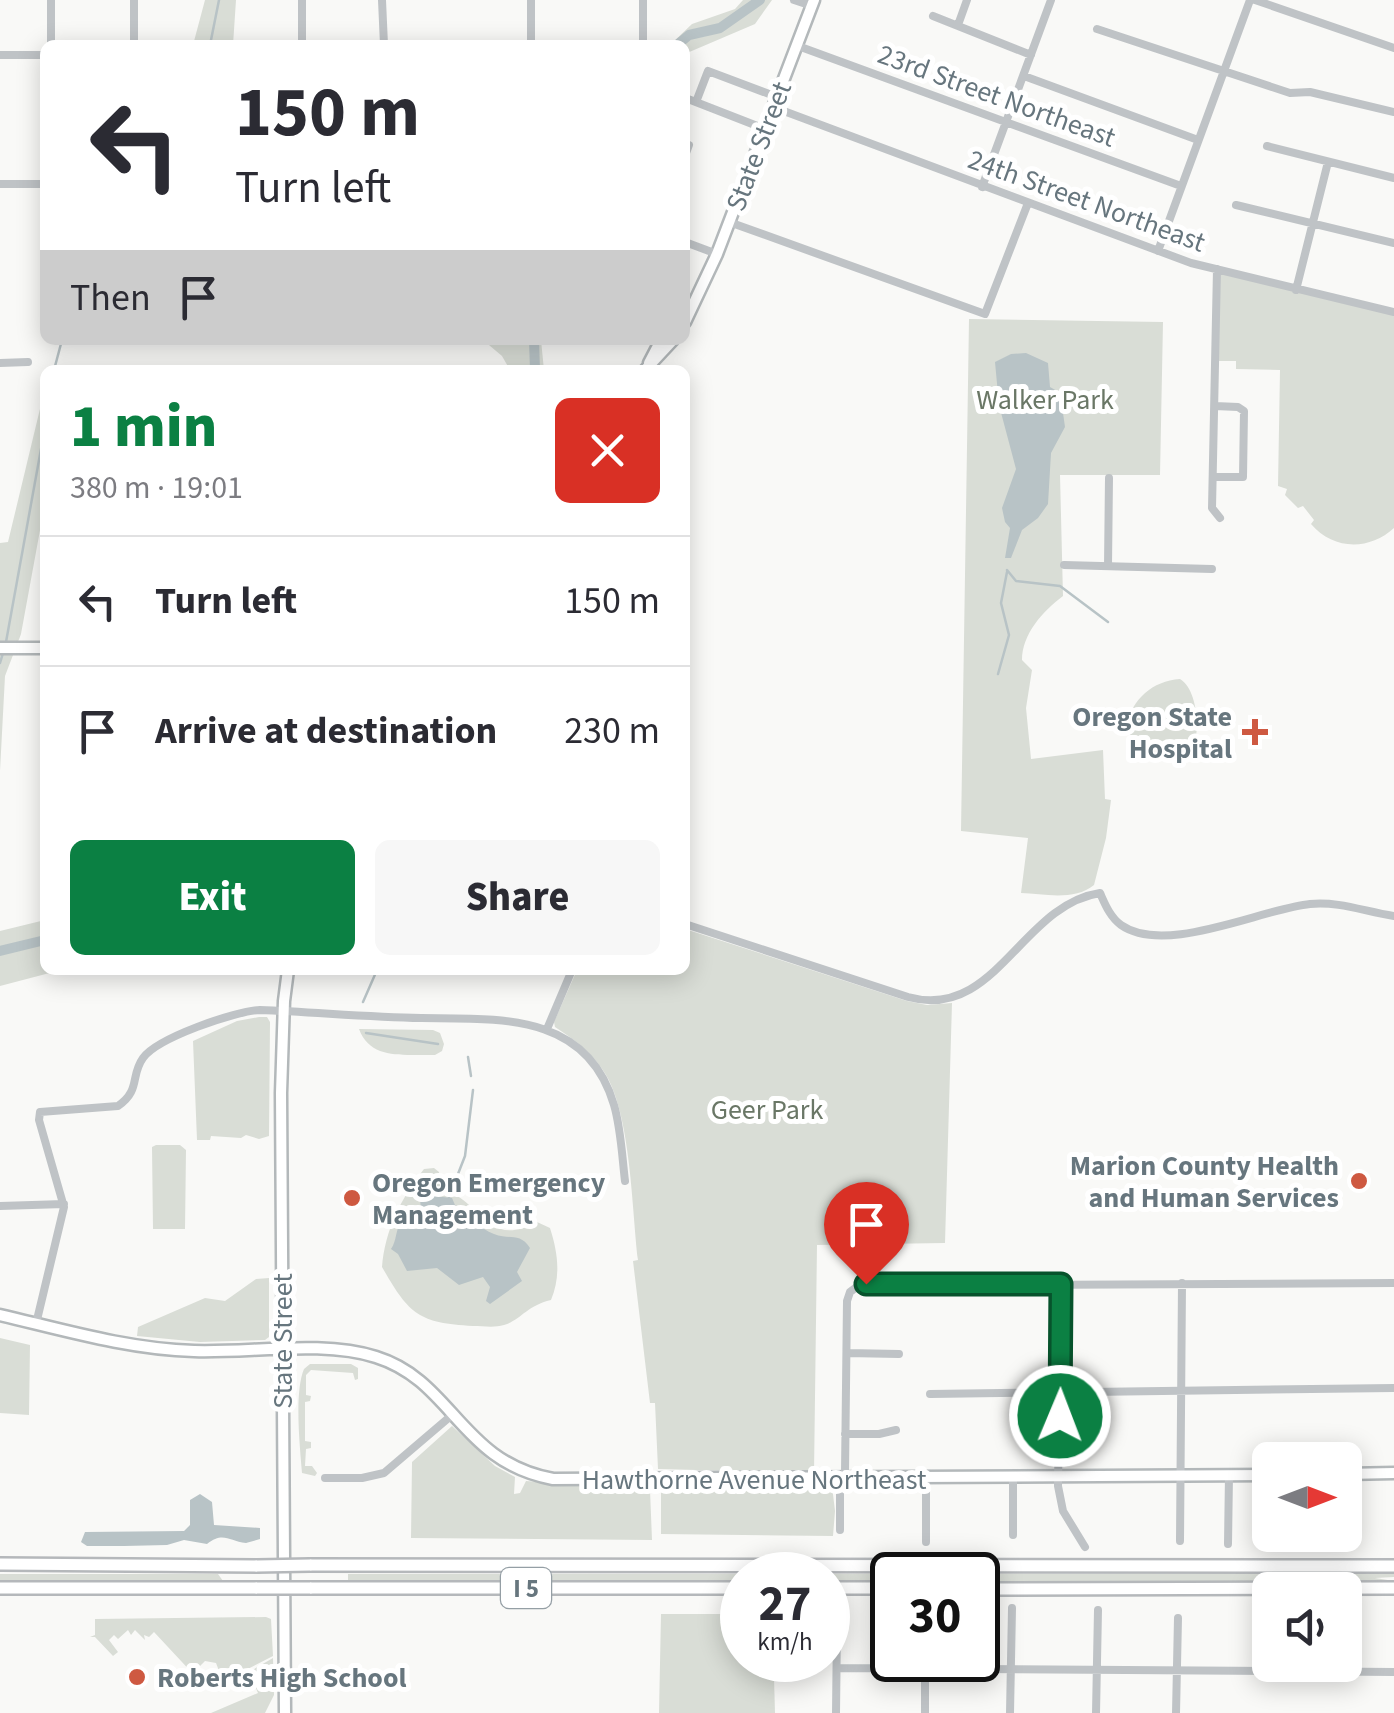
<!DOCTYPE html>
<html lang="en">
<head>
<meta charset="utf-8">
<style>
  :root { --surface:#fff; --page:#f7f7f7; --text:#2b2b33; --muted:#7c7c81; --line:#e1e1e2; --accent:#0b8043 }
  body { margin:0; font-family:"Source Sans 3",sans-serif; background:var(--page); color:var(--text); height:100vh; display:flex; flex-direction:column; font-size:38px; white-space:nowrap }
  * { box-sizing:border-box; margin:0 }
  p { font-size:32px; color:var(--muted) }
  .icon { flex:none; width:55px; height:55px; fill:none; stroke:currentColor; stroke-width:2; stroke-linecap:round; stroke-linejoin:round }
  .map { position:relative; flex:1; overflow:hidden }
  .details { position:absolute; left:40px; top:365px; width:650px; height:610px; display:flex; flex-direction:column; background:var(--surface); border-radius:15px; box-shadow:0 5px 25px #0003 }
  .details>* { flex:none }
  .banner { position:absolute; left:40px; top:40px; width:650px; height:305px; border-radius:15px; box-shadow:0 5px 25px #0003; background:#fff; color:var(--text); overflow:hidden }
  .needle { width:65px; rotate:90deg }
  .fabs { position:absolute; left:1252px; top:1442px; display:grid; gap:20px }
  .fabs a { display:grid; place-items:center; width:110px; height:110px; border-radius:15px; background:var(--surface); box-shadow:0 5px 25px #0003; font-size:50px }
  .speed { position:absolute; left:720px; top:1552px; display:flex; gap:20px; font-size:50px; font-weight:700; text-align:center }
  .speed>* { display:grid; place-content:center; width:130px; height:130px; border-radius:50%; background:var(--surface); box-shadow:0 5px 25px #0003; line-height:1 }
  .speed small { font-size:25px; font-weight:400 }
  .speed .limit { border:5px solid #111; border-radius:15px; background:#fff; color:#111 }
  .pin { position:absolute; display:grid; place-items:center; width:85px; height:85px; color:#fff; margin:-102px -42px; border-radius:50% 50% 50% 0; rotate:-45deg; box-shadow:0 0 10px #0007 }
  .pin .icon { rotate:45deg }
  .me { position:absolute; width:110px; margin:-55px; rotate:1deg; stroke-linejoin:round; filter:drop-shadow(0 0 8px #0008) }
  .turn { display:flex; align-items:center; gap:35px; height:210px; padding:0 30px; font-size:45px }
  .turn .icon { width:130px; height:130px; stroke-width:2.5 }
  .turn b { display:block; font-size:70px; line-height:85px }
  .then { display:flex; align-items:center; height:95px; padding:0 30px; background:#0003; gap:20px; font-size:38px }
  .round { display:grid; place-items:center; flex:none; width:105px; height:105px; border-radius:15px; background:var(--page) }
  .summary { display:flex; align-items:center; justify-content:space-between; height:170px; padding:0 30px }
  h1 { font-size:60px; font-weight:800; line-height:75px; color:var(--accent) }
  .action { display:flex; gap:20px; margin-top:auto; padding:20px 30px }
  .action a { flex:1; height:115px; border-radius:15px; background:var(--accent); color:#fff; font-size:40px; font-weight:800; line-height:115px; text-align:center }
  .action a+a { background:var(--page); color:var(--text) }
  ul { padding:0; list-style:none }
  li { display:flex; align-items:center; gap:30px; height:130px; padding:0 30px; border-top:2px solid var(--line) }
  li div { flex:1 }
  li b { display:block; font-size:38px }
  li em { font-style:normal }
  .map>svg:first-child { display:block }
  .green { fill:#d9ddd6 }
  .water { fill:#b8c3c6 }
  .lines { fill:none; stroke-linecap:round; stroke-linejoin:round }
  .stream { stroke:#b8c3c6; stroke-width:2.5 }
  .river { stroke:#b8c3c6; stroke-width:10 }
  .major-casing { stroke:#b3b8ba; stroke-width:15 }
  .highway-casing { stroke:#b5b8bb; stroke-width:16 }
  .minor { stroke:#bfc3c6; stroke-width:8 }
  .major { stroke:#fff; stroke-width:10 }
  .highway { stroke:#fff; stroke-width:11 }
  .highway-bridge-casing { stroke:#b5b8bb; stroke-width:16; stroke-linecap:butt }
  .highway-bridge { stroke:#fff; stroke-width:11 }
  .route-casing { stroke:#07532c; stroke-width:25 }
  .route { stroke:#0b8043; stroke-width:18 }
  .poi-dot { fill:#ce5941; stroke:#fff; stroke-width:4 }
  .labels { text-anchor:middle; stroke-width:10; stroke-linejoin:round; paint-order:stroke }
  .shield { fill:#fff; stroke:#959fa5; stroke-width:2.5 }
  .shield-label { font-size:25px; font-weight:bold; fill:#67767e }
  .street-label { font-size:28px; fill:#67767e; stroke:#fff }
  .park-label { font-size:28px; fill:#6a7766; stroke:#fff }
  .poi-label { font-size:28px; font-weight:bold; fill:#67767e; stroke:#fff; text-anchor:end }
</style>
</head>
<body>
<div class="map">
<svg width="1394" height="1713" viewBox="0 0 1394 1713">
  <rect width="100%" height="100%" fill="#f9f9f7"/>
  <path class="green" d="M 205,0 L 236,0 L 233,45 L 193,45 Z
    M 743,0 L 772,0 L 755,24 L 687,53 L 685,57 L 685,45 L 670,45 L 692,24 L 735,9 Z
    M 1217,269 L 1394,312 L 1394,528 C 1369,551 1333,550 1311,524 L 1314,520 L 1303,506 L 1298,508 L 1285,495 L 1287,489 L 1278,486 L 1280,370 L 1236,369 L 1236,361 L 1216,361 Z
    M 969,319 L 1163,322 L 1160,475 L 1060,475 L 1063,596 C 1043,611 1022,634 1022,660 L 1032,670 L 1026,708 L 1031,759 L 1103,750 L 1105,799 L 1111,800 L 1106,838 L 1094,885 C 1075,901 1044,894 1021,893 L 1028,838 L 961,831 Z
    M 483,340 L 541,340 L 544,370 L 510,370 L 502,356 Z
    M 45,388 L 45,503 L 21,634 L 5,676 L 0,771 L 0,543 L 8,542 Z
    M 1180,679 C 1197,689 1200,728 1194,745 L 1184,750 L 1132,740 L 1126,725 C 1133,699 1152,681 1180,679 Z
    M 45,920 L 45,970 L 61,970 L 0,986 L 0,931 Z
    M 685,929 L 907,1001 L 927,1005 L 952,1003 L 945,1243 L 817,1245 L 814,1473 L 658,1469 L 655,1403 L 650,1403 L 633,1261 L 638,1260 C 632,1210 631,1117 606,1075 C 594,1054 575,1040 555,1027 L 554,1022 L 577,970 L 685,970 Z
    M 259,1017 L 267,1017 L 270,1022 L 269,1136 L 259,1139 L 246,1135 L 241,1138 L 211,1136 L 210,1140 L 197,1140 L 193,1041 L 237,1021 Z
    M 359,1029 L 433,1030 L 440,1033 L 444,1044 L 442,1051 L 435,1055 C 405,1054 371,1061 359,1029 Z
    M 156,1145 L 180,1145 L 186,1150 L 185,1229 L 153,1229 L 152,1147 Z
    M 434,1168 L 439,1172 L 441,1189 C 482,1199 485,1250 537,1222 L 550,1228 C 558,1253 561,1276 551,1300 C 526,1306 521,1320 504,1325 C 494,1328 483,1326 473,1326 C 418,1323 409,1314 382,1267 C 385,1230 401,1198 424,1169 Z
    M 269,1278 L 269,1337 L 265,1340 L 200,1342 L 137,1336 L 138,1327 L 205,1298 L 225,1301 L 256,1279 Z
    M 0,1338 L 30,1345 L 29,1415 L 0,1413 Z
    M 310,1364 L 351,1364 L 358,1368 L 358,1379 L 355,1380 L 353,1373 L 311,1370 L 306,1375 L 306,1395 L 311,1396 L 310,1401 L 305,1402 L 305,1441 L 311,1442 L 311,1448 L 306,1449 L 305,1466 L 312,1466 L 317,1473 L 315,1476 L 302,1473 C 300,1447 294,1393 304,1369 Z
    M 452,1426 L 495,1466 L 515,1477 L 514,1494 L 520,1493 L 526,1481 L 650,1490 L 652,1540 L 411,1538 L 412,1462 Z
    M 832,1486 L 835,1511 L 833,1536 L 661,1534 L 661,1489 Z
    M 0,1574 L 218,1574 L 223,1581 L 0,1581 Z
    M 348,1574 L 1394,1574 L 1394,1577 L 1375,1578 L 1394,1581 L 978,1581 L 978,1575 L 892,1575 L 892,1581 L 828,1581 L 828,1575 L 742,1575 L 742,1581 L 367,1581 L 348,1580 Z
    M 661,1614 L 742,1614 L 742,1660 L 758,1660 L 759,1677 L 774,1677 L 775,1713 L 659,1713 Z
    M 266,1617 L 271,1619 L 273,1656 L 238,1674 L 234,1667 L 221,1676 L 216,1663 L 205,1661 L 198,1668 L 197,1683 L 193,1680 L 195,1676 L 154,1632 L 149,1637 L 144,1635 L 145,1640 L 135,1630 L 131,1635 L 128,1630 L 118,1639 L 114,1635 L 109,1640 L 118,1652 L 113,1656 L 95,1637 L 90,1637 L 95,1635 L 95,1619 Z
    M 273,1658 L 274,1695 L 265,1713 L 211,1713 L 258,1693 L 249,1672 Z"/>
  <path class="water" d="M 1026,353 L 1048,363 L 1050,387 L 1057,391 L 1062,406 L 1065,427 L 1051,453 L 1048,504 L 1038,518 L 1022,530 L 1011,558 L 1005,558 L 1010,528 L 1005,522 L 1002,508 L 1016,469 L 999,405 L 995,362 L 1011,354 Z
    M 433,1196 L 452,1198 L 455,1205 C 468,1214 480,1229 494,1234 C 509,1240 520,1232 530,1248 L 517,1272 L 522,1281 L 490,1304 L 486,1301 L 490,1287 L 483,1277 L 459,1285 L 437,1268 L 407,1271 L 398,1254 L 391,1249 C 397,1240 395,1231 401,1222 L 408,1221 L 415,1229 L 420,1229 L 422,1224 L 420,1198 Z
    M 200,1494 L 212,1502 L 214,1525 L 260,1528 L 260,1539 L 246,1543 C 229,1541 223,1531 207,1544 L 184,1540 L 167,1545 L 124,1546 L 87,1546 L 81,1542 L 85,1532 L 184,1531 L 190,1525 L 190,1500 Z"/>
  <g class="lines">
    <path class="stream" d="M 210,45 L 219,0
      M 488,340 L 515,340
      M 54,370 L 62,340
      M 1007,570 L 1016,581 L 1060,586 L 1108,622
      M 6,642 L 45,427
      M 0,663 L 4,650
      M 998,674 L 1009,635 L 1001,603 L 1007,572
      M 363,1002 L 377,970
      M 366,1033 L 438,1044
      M 468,1057 L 471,1076
      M 449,1197 L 465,1156 L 473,1090"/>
    <path class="river" d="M 677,45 L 689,35 L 720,28 L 760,0
      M 534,340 L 535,370
      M 0,951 L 45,940"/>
    <defs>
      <path id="major" d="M 685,322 L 717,254 L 814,0
        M 649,363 L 661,340
        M 645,370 L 673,340
        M 0,648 L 45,648
        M 0,1315 C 64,1330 128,1349 194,1351 C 250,1353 323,1340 376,1357 C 453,1381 460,1462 553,1479 L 1270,1475
        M 1345,1474 L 1394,1473
        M 285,1713 L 281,1093 L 284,1001 L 288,970"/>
      <path id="highway" d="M 0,1564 L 257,1566
        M 310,1565 L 1394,1566
        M 0,1588 L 257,1588
        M 310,1588 L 742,1588
        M 828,1588 L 892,1588
        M 978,1589 L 1394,1588"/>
    </defs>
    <use href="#major" class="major-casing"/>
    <use href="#highway" class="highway-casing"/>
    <path class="minor" d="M 51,0 L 51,45
      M 302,0 L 302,45
      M 382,0 L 384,45
      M 643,0 L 643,45
      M 794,0 L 812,6
      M 1255,0 L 1394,48
      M 933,16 L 1031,55
      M 958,25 L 967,0
      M 1097,29 L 1290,93 L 1310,92 L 1394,112
      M 134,45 L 134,0
      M 531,45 L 531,0
      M 798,46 L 1181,186
      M 0,55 L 45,55
      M 1024,76 L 1198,140
      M 688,99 L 765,129
      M 696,102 L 708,71 L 777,97
      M 773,107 L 1191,263 L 1394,312
      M 1267,146 L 1394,178
      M 685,156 L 689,145
      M 0,184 L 45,184
      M 982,187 L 1051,0
      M 1236,205 L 1394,243
      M 729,222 L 985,314 L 1028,203
      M 685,242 L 717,254
      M 1158,251 L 1250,0
      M 1217,269 L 1212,508 L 1220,518
      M 1296,290 L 1328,162
      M 0,363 L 28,362
      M 1213,477 L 1243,477 L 1244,411 L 1238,407 L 1215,406
      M 1064,565 L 1212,569
      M 1108,566 L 1109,478
      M 685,924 L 908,997 C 996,1021 1021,905 1100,893 C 1105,904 1110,917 1121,925 C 1165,956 1261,909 1310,904 C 1339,901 1366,912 1394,916
      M 547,1029 L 572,970
      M 0,1206 L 64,1204
      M 1061,1284 L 1058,1486 L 1063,1511 L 1085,1547
      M 36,1324 L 64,1207 L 39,1120 L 40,1112 L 118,1106 C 141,1090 130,1076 143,1058 C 157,1038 235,1011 260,1010 C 314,1012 367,1017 421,1018 C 499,1019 587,1012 614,1105 C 621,1129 622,1156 625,1181
      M 847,1353 L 899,1354
      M 930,1394 L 1394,1388
      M 845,1434 L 879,1434 L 896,1430
      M 325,1478 L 362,1478 L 384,1473 L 452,1415
      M 1013,1478 L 1013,1535
      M 926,1479 L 926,1542
      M 1345,1513 L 1353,1530 L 1353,1543
      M 840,1530 L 840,1485 L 845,1472 L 847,1301 L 850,1292 L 858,1286 L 1394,1283
      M 1180,1541 L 1182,1283
      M 1300,1543 L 1301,1535
      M 1228,1544 L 1229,1475
      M 828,1617 L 834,1620 L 837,1626 L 836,1713
      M 837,1668 L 1394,1672
      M 925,1713 L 925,1660
      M 1010,1713 L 1012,1608
      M 1096,1713 L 1098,1610
      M 1176,1713 L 1178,1618"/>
    <use href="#major" class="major"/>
    <use href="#highway" class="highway"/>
    <defs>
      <path id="highway-bridge" d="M 257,1566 L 310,1565
        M 257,1588 L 310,1588"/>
    </defs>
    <use href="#highway-bridge" class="highway-bridge-casing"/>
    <use href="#highway-bridge" class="highway-bridge"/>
  </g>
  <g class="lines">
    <defs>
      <path id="route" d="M 866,1284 L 1061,1284 L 1060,1416"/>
    </defs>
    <use href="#route" class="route-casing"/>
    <use href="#route" class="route"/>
  </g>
  <g class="poi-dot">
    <path d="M1250 717h10v10h10v10h-10v10h-10v-10h-10v-10h10z"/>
    <circle cx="1359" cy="1181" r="10"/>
    <circle cx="352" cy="1198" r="10"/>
    <circle cx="137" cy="1677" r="10"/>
  </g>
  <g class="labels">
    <rect class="shield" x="501" y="1568" width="50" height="40" rx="8"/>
    <g class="shield-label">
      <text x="526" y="1597">I 5</text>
    </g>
    <g class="street-label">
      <text transform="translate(997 95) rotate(20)" y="10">23rd Street Northeast</text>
      <text transform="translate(758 146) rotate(-69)" y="10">State Street</text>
      <text transform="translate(1087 200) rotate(20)" y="10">24th Street Northeast</text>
      <text transform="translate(282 1341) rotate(-90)" y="10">State Street</text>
      <text x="754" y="1489">Hawthorne Avenue Northeast</text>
    </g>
    <g class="park-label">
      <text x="1045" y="409">Walker Park</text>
      <text x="767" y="1119">Geer Park</text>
    </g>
    <g class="poi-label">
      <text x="1232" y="726">Oregon State<tspan x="1232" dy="32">Hospital</tspan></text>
      <text x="1339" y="1175">Marion County Health<tspan x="1339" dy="32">and Human Services</tspan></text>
      <text x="372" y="1192" text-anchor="start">Oregon Emergency<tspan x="372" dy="32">Management</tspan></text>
      <text x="157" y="1687" text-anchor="start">Roberts High School</text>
    </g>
  </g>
</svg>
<div class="fabs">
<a><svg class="needle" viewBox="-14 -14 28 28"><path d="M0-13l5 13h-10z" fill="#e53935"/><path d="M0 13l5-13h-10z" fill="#7c7c81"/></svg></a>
<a><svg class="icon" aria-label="sound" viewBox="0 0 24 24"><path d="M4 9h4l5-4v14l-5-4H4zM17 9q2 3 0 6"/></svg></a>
</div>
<div class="speed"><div>27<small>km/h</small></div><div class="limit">30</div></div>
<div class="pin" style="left:866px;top:1284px;background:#d93025"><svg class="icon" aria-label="arrive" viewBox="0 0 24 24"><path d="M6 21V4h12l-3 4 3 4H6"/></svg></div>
<svg class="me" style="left:1060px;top:1416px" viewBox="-20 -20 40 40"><circle r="17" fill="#0b8043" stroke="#fff" stroke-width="3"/><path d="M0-11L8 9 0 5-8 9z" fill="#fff"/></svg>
<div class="banner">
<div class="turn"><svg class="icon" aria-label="left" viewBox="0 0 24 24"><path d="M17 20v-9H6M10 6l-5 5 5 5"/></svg><div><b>150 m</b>Turn left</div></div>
<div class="then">Then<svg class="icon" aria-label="arrive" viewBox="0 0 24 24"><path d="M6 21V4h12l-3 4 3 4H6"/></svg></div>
</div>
<section class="details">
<div class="summary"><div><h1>1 min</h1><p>380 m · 19:01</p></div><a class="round" style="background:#d93025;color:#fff"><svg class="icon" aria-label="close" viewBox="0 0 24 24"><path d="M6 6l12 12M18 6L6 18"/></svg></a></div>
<ul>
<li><svg class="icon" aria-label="left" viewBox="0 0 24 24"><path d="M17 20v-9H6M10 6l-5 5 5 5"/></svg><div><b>Turn left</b></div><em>150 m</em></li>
<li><svg class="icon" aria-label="arrive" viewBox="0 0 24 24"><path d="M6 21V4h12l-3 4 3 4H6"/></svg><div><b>Arrive at destination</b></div><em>230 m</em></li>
</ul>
<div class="action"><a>Exit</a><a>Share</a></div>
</section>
</div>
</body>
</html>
